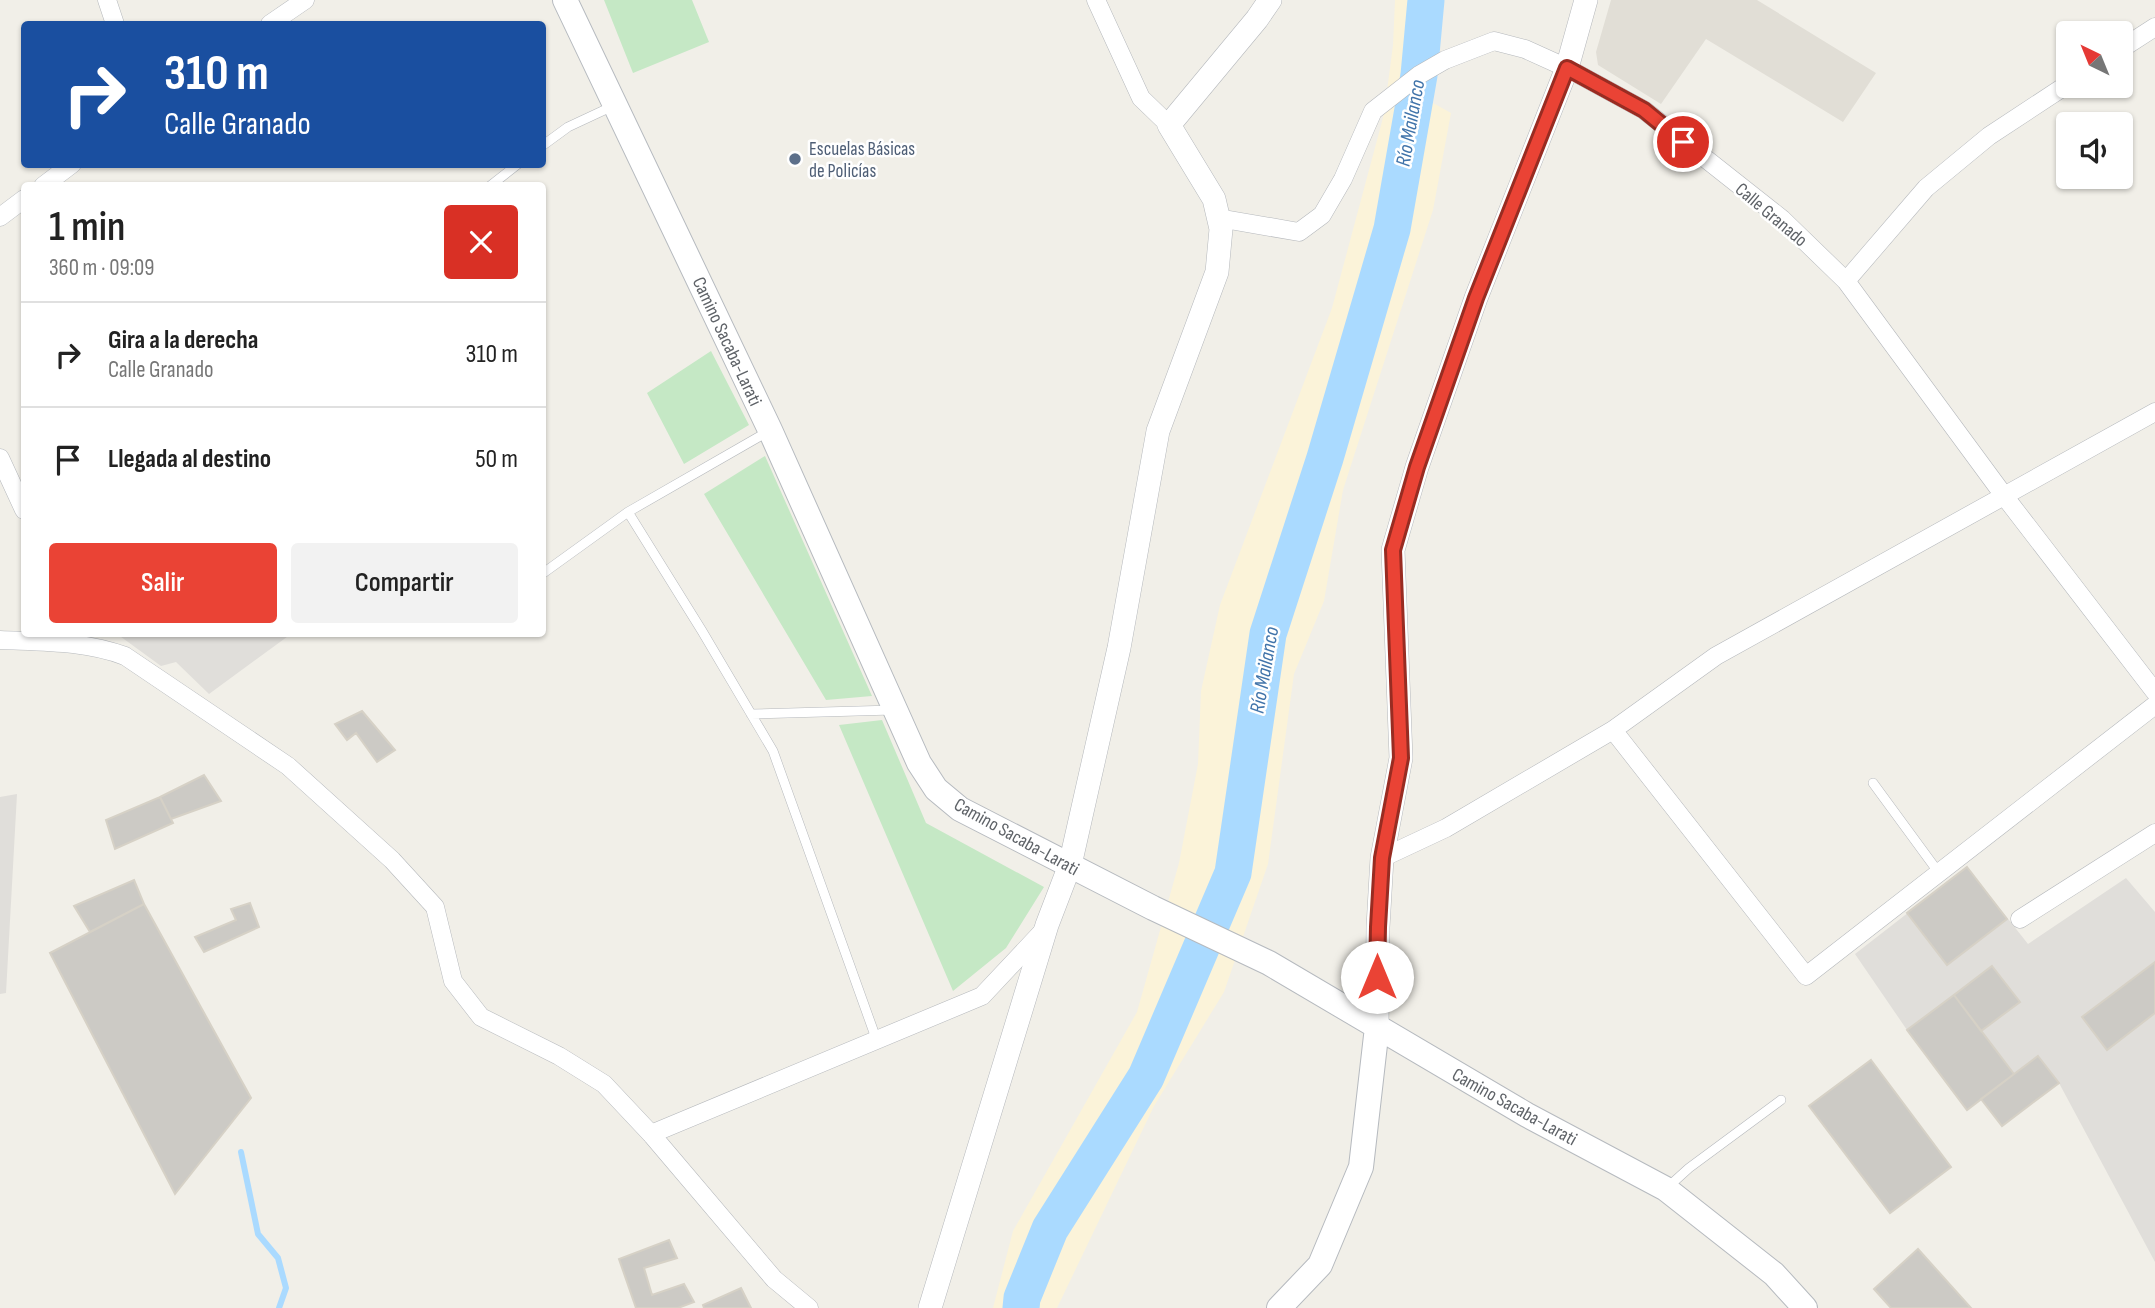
<!DOCTYPE html>
<html lang="es">
<head>
<meta charset="utf-8">
<style>
  :root { --surface:#fff; --page:#f2f2f2; --text:#222; --muted:#767676; --line:#e0e0e0; --accent:#ea4335 }
  body { margin:0; font-family:"Sofia Sans Condensed",sans-serif; background:var(--page); color:var(--text); height:100vh; display:flex; flex-direction:column; font-size:26px; white-space:nowrap }
  * { box-sizing:border-box; margin:0 }
  p { font-size:23px; color:var(--muted) }
  .icon { flex:none; width:38px; height:38px; fill:none; stroke:currentColor; stroke-width:2; stroke-linecap:round; stroke-linejoin:round }
  .map { position:relative; flex:1; overflow:hidden }
  .sheet { position:absolute; left:21px; top:182px; width:525px; height:455px; display:flex; flex-direction:column; background:var(--surface); border-radius:7px; box-shadow:0 2px 5px #0004 }
  .sheet>* { flex:none }
  .guide { position:absolute; left:21px; top:21px; width:525px; height:147px; border-radius:7px; box-shadow:0 2px 5px #0004; background:#1a4fa0; color:#fff; overflow:hidden }
  .needle { width:46px; rotate:317deg }
  .buttons { position:absolute; left:2056px; top:21px; display:grid; gap:14px }
  .buttons a { display:grid; place-items:center; width:77px; height:77px; border-radius:7px; background:var(--surface); box-shadow:0 2px 5px #0004; font-size:35px }
  .pin { position:absolute; display:grid; place-items:center; width:60px; height:60px; color:#fff; margin:-30px; border:4px solid #fff; border-radius:50%; box-shadow:0 2px 7px #0007 }
  .me { position:absolute; width:77px; margin:-38px; rotate:0deg; stroke-linejoin:round; filter:drop-shadow(0 0 5px #0008) }
  .turn { display:flex; align-items:center; gap:24px; height:147px; padding:0 28px; font-size:32px }
  .turn .icon { width:91px; height:91px; stroke-width:2.5 }
  .turn b { display:block; font-size:49px; line-height:60px }
  .round { display:grid; place-items:center; flex:none; width:74px; height:74px; border-radius:7px; background:var(--page) }
  .overview { display:flex; align-items:center; justify-content:space-between; height:119px; padding:0 28px }
  h1 { font-size:42px; font-weight:600; line-height:52px }
  .cta { display:flex; gap:14px; margin-top:auto; padding:14px 28px }
  .cta a { flex:1; height:80px; border-radius:7px; background:var(--accent); color:#fff; font-size:28px; font-weight:600; line-height:80px; text-align:center }
  .cta a+a { background:var(--page); color:var(--text) }
  ul { padding:0; list-style:none }
  li { display:flex; align-items:center; gap:21px; height:105px; padding:0 28px; border-top:2px solid var(--line) }
  li div { flex:1 }
  li b { display:block; font-size:26px }
  li em { font-style:normal }
  .map>svg:first-child { display:block }
  .industrial { fill:#e0deda }
  .education { fill:#e1ded6 }
  .green { fill:#c5e8c5 }
  .sand { fill:#fbf3d9 }
  .lines { fill:none; stroke-linecap:round; stroke-linejoin:round }
  .stream { stroke:#aadaff; stroke-width:6 }
  .river { stroke:#aadaff; stroke-width:37 }
  .building { fill:#cccac5; stroke:#d6d1c6; stroke-width:2 }
  .service-casing { stroke:#b5b8bc; stroke-width:10 }
  .minor-casing { stroke:#b5b8bc; stroke-width:19 }
  .tertiary-casing { stroke:#b5b8bc; stroke-width:24 }
  .secondary-casing { stroke:#b6babf; stroke-width:26 }
  .service { stroke:#fff; stroke-width:9 }
  .minor { stroke:#fff; stroke-width:18 }
  .tertiary { stroke:#fff; stroke-width:23 }
  .secondary { stroke:#fff; stroke-width:24 }
  .route-casing { stroke:#982c22; stroke-width:18 }
  .route { stroke:#ea4335; stroke-width:12 }
  .service-dot { fill:#5c6f8a; stroke:#fff; stroke-width:2.5 }
  .labels { text-anchor:middle; stroke-width:5; stroke-linejoin:round; paint-order:stroke }
  .service-label { font-size:19px; fill:#4e5e75; stroke:#fff; text-anchor:start }
  .street-label { font-size:19px; fill:#5f6368; stroke:#fff }
  .water-label { font-size:21px; font-style:italic; fill:#4174aa; stroke:#fff }
</style>
</head>
<body>
<div class="map">
<svg width="2155" height="1308" viewBox="0 0 2155 1308">
  <rect width="100%" height="100%" fill="#f1efe8"/>
  <path class="industrial" d="M 117,634 L 291,634 L 209,694 L 176,662 L 161,666 Z
    M 17,794 L 6,993 L 0,994 L 0,797 Z
    M 1967,867 L 2028,944 L 2126,878 L 2155,912 L 2155,1262 L 2059,1083 L 2038,1056 L 1967,1110 L 1907,1030 L 1855,954 Z"/>
  <path class="education" d="M 1611,0 L 1757,0 L 1876,73 L 1843,122 L 1706,39 L 1661,104 L 1598,65 L 1596,52 Z"/>
  <path class="green" d="M 604,0 L 692,0 L 709,42 L 633,73 Z
    M 711,351 L 749,425 L 684,464 L 647,393 Z
    M 765,456 L 872,696 L 826,700 L 704,494 Z
    M 882,720 L 926,823 L 1044,887 L 1006,948 L 953,991 L 839,725 Z"/>
  <path class="sand" d="M 1395,0 L 1438,0 L 1433,103 L 1451,113 L 1433,210 L 1343,490 L 1324,601 L 1294,674 L 1268,864 L 1224,992 L 1154,1106 L 1057,1308 L 993,1308 L 1013,1231 L 1137,1012 L 1179,863 L 1198,764 L 1201,691 L 1220,605 L 1332,308 L 1384,114 L 1393,45 Z"/>
  <g class="lines">
    <path class="stream" d="M 241,1152 L 258,1234 L 278,1258 L 286,1288 L 279,1308"/>
    <path class="river" d="M 1021,1308 L 1022,1298 L 1050,1229 L 1146,1077 L 1233,873 L 1268,634 L 1325,458 L 1392,229 L 1419,75 L 1426,0"/>
  </g>
  <path class="building" d="M 362,711 L 395,750 L 377,762 L 356,733 L 347,740 L 335,724 Z
    M 204,775 L 221,801 L 171,819 L 160,797 Z
    M 160,797 L 173,823 L 115,849 L 106,820 Z
    M 1967,867 L 2007,919 L 1947,965 L 1907,913 Z
    M 134,880 L 144,904 L 90,932 L 74,906 Z
    M 250,903 L 259,927 L 204,952 L 195,937 L 236,920 L 231,909 Z
    M 144,904 L 251,1098 L 175,1194 L 50,953 Z
    M 2155,962 L 2155,1013 L 2107,1050 L 2082,1017 Z
    M 1992,966 L 2020,1002 L 1981,1031 L 1954,995 Z
    M 1954,995 L 2014,1074 L 1967,1110 L 1907,1030 Z
    M 2038,1056 L 2059,1083 L 2002,1126 L 1981,1099 Z
    M 1871,1060 L 1951,1167 L 1890,1213 L 1809,1106 Z
    M 669,1240 L 677,1258 L 644,1268 L 652,1295 L 684,1284 L 694,1302 L 678,1308 L 636,1308 L 619,1259 Z
    M 1918,1249 L 1971,1308 L 1891,1308 L 1874,1289 Z
    M 741,1288 L 751,1308 L 704,1308 L 703,1305 Z"/>
  <g class="lines">
    <defs>
      <path id="service" d="M 542,146 L 568,127 L 613,106
        M 490,186 L 518,164
        M 628,512 L 702,631 L 773,751 L 877,1041
        M 542,574 L 628,512 L 769,431
        M 751,714 L 893,710
        M 1873,783 L 1939,873
        M 1668,1187 L 1689,1168 L 1781,1100"/>
      <path id="minor" d="M 107,0 L 115,24
        M 1096,0 L 1141,98 L 1169,125
        M 270,24 L 305,0
        M 2121,49 L 2155,27
        M 43,186 L 72,164
        M 0,217 L 24,199
        M 1218,218 L 1299,232 L 1322,215 L 1343,179 L 1373,111 L 1419,75 L 1445,60 L 1494,41 L 1525,49 L 1567,68 L 1644,110 L 1782,219 L 1846,281 L 2005,497 L 2155,692
        M 1846,281 L 1926,188 L 1989,136 L 2068,84
        M 0,458 L 24,510
        M 0,640 C 43,642 85,641 125,656 L 288,766 L 392,860 L 435,907 L 453,981 L 481,1017 L 559,1056 L 604,1084 L 651,1134 L 774,1279 L 809,1308
        M 1613,730 L 1806,976 L 2155,705
        M 1382,858 L 1446,828 L 1613,730 L 1716,656 L 2155,412
        M 2020,919 L 2155,833
        M 651,1134 L 982,996 L 1043,931"/>
      <path id="tertiary" d="M 1377,1027 L 1378,927 L 1382,858 L 1401,758 L 1393,550 L 1417,467 L 1476,298 L 1567,68 L 1586,0
        M 930,1308 L 1047,925 L 1070,865 L 1119,648 L 1158,431 L 1217,272 L 1221,229 L 1214,199 L 1169,125 L 1257,19 L 1270,0"/>
      <path id="secondary" d="M 565,0 L 770,430 L 919,763 L 936,789 L 960,809 L 1153,908 L 1269,963 L 1527,1115 L 1666,1189 L 1774,1274 L 1805,1308
        M 1279,1308 L 1320,1265 L 1361,1167 L 1377,1027"/>
    </defs>
    <use href="#service" class="service-casing"/>
    <use href="#minor" class="minor-casing"/>
    <use href="#tertiary" class="tertiary-casing"/>
    <use href="#secondary" class="secondary-casing"/>
    <use href="#service" class="service"/>
    <use href="#minor" class="minor"/>
    <use href="#tertiary" class="tertiary"/>
    <use href="#secondary" class="secondary"/>
  </g>
  <g class="lines">
    <defs>
      <path id="route" d="M 1377,977 L 1378,927 L 1382,858 L 1401,758 L 1393,550 L 1417,467 L 1476,298 L 1567,68 L 1644,110 L 1683,142"/>
    </defs>
    <use href="#route" class="route-casing"/>
    <use href="#route" class="route"/>
  </g>
  <circle class="service-dot" cx="795" cy="159" r="7"/>
  <g class="labels">
    <g class="service-label">
      <text x="809" y="155">Escuelas Básicas<tspan x="809" dy="22">de Policías</tspan></text>
    </g>
    <g class="street-label">
      <text transform="translate(1772 214) rotate(40)" y="7">Calle Granado</text>
      <text transform="translate(728 341) rotate(65)" y="7">Camino Sacaba-Larati</text>
      <text transform="translate(1017 836) rotate(29)" y="7">Camino Sacaba-Larati</text>
      <text transform="translate(1515 1106) rotate(29)" y="7">Camino Sacaba-Larati</text>
    </g>
    <g class="water-label">
      <text transform="translate(1410 123) rotate(-80)" y="7">Río Mailanco</text>
      <text transform="translate(1264 670) rotate(-80)" y="7">Río Mailanco</text>
    </g>
  </g>
</svg>
<div class="buttons">
<a><svg class="needle" viewBox="-14 -14 28 28"><path d="M0-13l5 13h-10z" fill="#e53935"/><path d="M0 13l5-13h-10z" fill="#767676"/></svg></a>
<a><svg class="icon" aria-label="sound" viewBox="0 0 24 24"><path d="M4 9h4l5-4v14l-5-4H4zM17 9q2 3 0 6"/></svg></a>
</div>
<div class="pin" style="left:1683px;top:142px;background:#d93025"><svg class="icon" aria-label="arrive" viewBox="0 0 24 24"><path d="M6 21V4h12l-3 4 3 4H6"/></svg></div>
<svg class="me" style="left:1377px;top:977px" viewBox="-20 -20 40 40"><circle r="19" fill="#fff"/><path d="M0-13L10 11 0 6-10 11z" fill="#ea4335"/></svg>
<div class="guide">
<div class="turn"><svg class="icon" aria-label="right" viewBox="0 0 24 24"><path d="M7 20v-9h11M14 6l5 5-5 5"/></svg><div><b>310 m</b>Calle Granado</div></div>
</div>
<section class="sheet">
<div class="overview"><div><h1>1 min</h1><p>360 m · 09:09</p></div><a class="round" style="background:#d93025;color:#fff"><svg class="icon" aria-label="close" viewBox="0 0 24 24"><path d="M6 6l12 12M18 6L6 18"/></svg></a></div>
<ul>
<li><svg class="icon" aria-label="right" viewBox="0 0 24 24"><path d="M7 20v-9h11M14 6l5 5-5 5"/></svg><div><b>Gira a la derecha</b><p>Calle Granado</p></div><em>310 m</em></li>
<li><svg class="icon" aria-label="arrive" viewBox="0 0 24 24"><path d="M6 21V4h12l-3 4 3 4H6"/></svg><div><b>Llegada al destino</b></div><em>50 m</em></li>
</ul>
<div class="cta"><a>Salir</a><a>Compartir</a></div>
</section>
</div>
</body>
</html>
